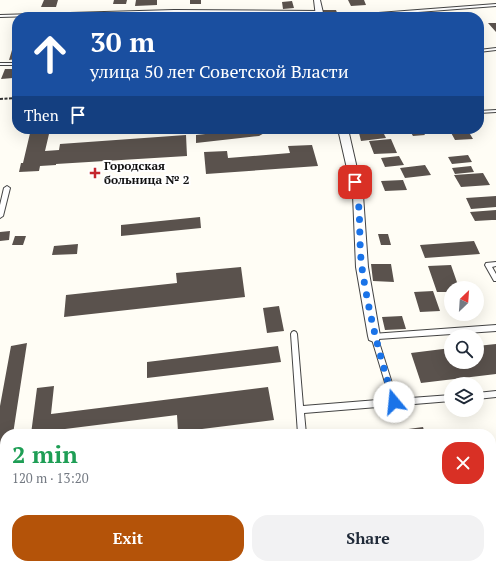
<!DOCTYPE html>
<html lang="en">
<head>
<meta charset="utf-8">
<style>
  :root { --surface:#fff; --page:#f2f2f3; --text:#1f2937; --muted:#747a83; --accent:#b45309 }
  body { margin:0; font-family:"PT Serif",serif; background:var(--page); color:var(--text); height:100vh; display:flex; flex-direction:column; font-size:15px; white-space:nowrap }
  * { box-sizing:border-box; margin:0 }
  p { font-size:13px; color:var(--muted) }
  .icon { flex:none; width:22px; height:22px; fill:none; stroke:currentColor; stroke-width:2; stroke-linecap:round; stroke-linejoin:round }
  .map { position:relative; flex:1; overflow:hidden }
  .drawer { position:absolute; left:0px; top:429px; width:496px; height:140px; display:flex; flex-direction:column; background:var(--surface); border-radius:16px 16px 0 0; box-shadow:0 4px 16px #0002 }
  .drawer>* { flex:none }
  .hud { position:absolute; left:12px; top:12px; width:472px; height:122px; border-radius:16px; box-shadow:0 4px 16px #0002; background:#1a4fa0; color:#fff; overflow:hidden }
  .needle { width:26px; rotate:25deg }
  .fabs { position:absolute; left:444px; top:281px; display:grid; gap:8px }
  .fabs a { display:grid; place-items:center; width:40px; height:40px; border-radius:50%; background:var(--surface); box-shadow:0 4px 16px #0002; font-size:20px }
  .pin { position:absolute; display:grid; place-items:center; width:34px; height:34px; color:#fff; margin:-17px; border-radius:8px; box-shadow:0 2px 6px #0006 }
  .me { position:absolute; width:44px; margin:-22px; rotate:343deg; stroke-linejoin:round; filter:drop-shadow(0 0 3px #0008) }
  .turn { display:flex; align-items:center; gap:14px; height:84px; padding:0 12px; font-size:18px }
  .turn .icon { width:52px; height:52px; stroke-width:2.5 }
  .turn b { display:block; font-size:28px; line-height:34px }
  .then { display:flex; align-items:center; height:38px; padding:0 12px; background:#0003; gap:8px; font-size:15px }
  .round { display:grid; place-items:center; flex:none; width:42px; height:42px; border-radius:16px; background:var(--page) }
  .headline { display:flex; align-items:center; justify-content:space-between; height:68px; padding:0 12px }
  h1 { font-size:24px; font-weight:700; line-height:30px; color:#1e9e55 }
  .button { display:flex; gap:8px; margin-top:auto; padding:8px 12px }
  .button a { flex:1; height:46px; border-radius:16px; background:var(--accent); color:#fff; font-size:16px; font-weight:700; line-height:46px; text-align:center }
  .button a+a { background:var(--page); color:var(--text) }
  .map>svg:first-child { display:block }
  .building { fill:#5a524d }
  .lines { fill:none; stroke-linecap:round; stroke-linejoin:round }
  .service-casing { stroke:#444; stroke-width:2 }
  .minor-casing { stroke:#444; stroke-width:2 }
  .path-far1 { stroke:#333; stroke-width:1.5; stroke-dasharray:2.5 1.5; stroke-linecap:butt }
  .path { stroke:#333; stroke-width:2; stroke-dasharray:3 1.5; stroke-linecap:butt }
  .service { fill:#fff; fill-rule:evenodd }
  .minor { fill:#fff; fill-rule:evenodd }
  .route { stroke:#1a73e8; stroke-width:7; stroke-dasharray:0 12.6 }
  .poi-dot { fill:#c4262e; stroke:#fff; stroke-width:1.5 }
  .labels { text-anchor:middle; stroke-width:4; stroke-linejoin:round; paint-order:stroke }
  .poi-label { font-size:12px; font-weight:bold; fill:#111; stroke:#fff; text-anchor:start }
</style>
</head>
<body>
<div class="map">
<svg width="496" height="569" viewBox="0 0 496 569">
  <rect width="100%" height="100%" fill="#fffdf5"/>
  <path class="building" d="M 44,0 L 58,0 L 56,7 L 41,7 Z
    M 114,0 L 127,0 L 126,4 L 113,4 Z
    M 136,0 L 157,0 L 157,5 L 135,6 Z
    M 190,0 L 201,0 L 201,4 L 190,4 Z
    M 348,0 L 364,0 L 366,5 L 351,6 Z
    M 292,1 L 294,8 L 283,9 L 282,2 Z
    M 321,10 L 336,10 L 338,15 L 322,15 Z
    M 488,23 L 496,23 L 496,32 Z
    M 12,50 L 17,50 L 17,59 L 9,60 Z
    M 5,69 L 16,69 L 13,78 L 1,79 Z
    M 31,129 L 62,129 L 61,133 L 49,134 L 45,151 L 59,150 L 60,144 L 186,135 L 187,156 L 56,164 L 56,165 L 40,166 L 39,171 L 19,172 L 21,163 L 23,163 Z
    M 252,129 L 268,129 L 268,131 L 259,136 L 196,143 L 196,135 Z
    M 449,129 L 467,129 L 473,139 L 455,140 Z
    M 382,130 L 386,138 L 361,141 L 359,133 Z
    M 422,130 L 425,135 L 413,136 L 410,131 Z
    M 391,139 L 397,153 L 374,154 L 369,141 Z
    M 312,145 L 318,166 L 206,174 L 204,152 L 227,151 L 228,158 L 290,153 L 288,146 Z
    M 468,155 L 472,162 L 452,164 L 448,157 Z
    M 399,156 L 404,165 L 385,167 L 381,158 Z
    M 425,165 L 431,175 L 405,178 L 400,168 Z
    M 471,166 L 474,172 L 455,174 L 452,168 Z
    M 483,173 L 490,185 L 461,187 L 454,175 Z
    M 403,180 L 407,190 L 385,191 L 381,181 Z
    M 496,196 L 496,207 L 471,209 L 466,198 Z
    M 496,210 L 496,220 L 492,220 L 475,221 L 470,212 Z
    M 200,217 L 201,228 L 121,236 L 121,225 Z
    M 10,231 L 9,240 L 0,241 L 0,232 Z
    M 378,234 L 388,234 L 391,245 L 381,245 Z
    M 15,236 L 26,236 L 23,245 L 12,245 Z
    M 474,241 L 480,254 L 425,258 L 420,245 Z
    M 78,244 L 77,254 L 52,255 L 54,246 Z
    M 371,264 L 391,264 L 394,282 L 373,281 Z
    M 451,265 L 459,288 L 451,288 L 451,292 L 437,292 L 428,266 Z
    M 241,267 L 245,297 L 64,317 L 66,295 L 177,283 L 176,273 Z
    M 433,291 L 440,311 L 420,312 L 414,292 Z
    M 279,306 L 284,331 L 267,333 L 263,308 Z
    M 402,316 L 406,329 L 385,330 L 382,317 Z
    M 27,343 L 13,434 L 5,434 L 5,489 L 0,516 L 0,406 L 11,346 Z
    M 496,344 L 496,374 L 421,383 L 411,353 L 451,348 L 451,362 L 477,362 L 477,346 Z
    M 278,346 L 281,362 L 147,378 L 147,362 Z
    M 54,386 L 51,414 L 268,387 L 274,420 L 178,432 L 177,415 L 49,431 L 48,434 L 31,434 L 37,388 Z
    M 423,427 L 425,434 L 379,434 L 379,433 Z
    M 496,465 L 496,517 L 491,518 L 491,466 Z
    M 19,564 L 174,564 L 174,565 L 147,569 L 18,569 Z"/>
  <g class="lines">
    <defs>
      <path id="service" d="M 496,4 L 496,6 L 353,17 L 337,17 L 339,16 Z
        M 174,10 L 319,11 L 321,12 L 319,13 L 174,12 L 0,17 L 0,15 Z
        M 496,48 L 496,50 L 479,52 L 479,50 Z
        M 0,63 L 17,63 L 17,65 L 0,65 Z
        M 496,110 L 496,112 L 479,113 L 479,111 Z
        M 7,186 L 10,188 L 3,216 L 0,218 L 0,205 L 4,188 Z
        M 496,262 L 496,266 L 492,267 L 496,274 L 496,281 L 494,281 L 485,265 L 486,263 Z
        M 496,325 L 496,331 L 378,339 L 397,399 L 451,395 L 451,401 L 304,413 L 306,434 L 298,434 L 291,334 L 292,332 L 294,331 L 296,332 L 297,334 L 303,406 L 390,399 L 371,336 L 372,334 Z
        M 496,391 L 496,397 L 477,399 L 477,393 Z
        M 310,564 L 318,564 L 318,569 L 310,569 Z"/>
      <path id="minor" d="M 314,0 L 320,0 L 324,17 L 316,17 Z
        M 338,129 L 348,129 L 363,195 L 368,267 L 380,336 L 379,340 L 374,342 L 369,340 L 368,336 L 356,267 L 353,195 Z"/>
    </defs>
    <use href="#service" class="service-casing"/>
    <use href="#minor" class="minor-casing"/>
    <path class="path-far1" d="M 12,98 L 17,98"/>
    <path class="path" d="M 0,99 L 17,98"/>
    <use href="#service" class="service"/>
    <use href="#minor" class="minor"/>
  </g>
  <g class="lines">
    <path class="route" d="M 355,182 C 362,210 358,239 362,268 C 369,315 380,357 394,402"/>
  </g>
  <path class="poi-dot" d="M93 167h4v4h4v4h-4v4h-4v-4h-4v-4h4z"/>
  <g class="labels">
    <g class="poi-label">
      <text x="104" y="170">Городская<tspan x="104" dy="14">больница № 2</tspan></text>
    </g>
  </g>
</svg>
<div class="fabs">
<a><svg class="needle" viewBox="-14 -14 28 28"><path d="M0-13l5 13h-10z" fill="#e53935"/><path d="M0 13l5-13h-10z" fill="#747a83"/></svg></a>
<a><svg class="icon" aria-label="search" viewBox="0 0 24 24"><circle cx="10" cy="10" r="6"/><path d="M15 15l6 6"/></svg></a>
<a><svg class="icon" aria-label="layers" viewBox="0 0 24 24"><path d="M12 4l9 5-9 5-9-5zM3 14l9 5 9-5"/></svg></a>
</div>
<div class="pin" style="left:355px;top:182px;background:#d93025"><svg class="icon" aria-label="arrive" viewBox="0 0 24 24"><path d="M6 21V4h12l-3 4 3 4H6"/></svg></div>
<svg class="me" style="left:394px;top:402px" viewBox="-20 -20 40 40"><circle r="19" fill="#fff"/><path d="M0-13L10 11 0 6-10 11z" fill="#1a73e8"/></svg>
<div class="hud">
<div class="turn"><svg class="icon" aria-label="ahead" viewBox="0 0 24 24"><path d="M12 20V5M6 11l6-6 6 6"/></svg><div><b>30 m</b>улица 50 лет Советской Власти</div></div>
<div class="then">Then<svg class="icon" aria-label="arrive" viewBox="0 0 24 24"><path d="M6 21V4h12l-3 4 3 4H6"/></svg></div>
</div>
<section class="drawer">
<div class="headline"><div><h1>2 min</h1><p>120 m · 13:20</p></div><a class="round" style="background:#d93025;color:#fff"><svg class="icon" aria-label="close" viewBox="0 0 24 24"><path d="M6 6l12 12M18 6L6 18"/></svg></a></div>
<div class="button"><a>Exit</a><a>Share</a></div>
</section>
</div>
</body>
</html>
